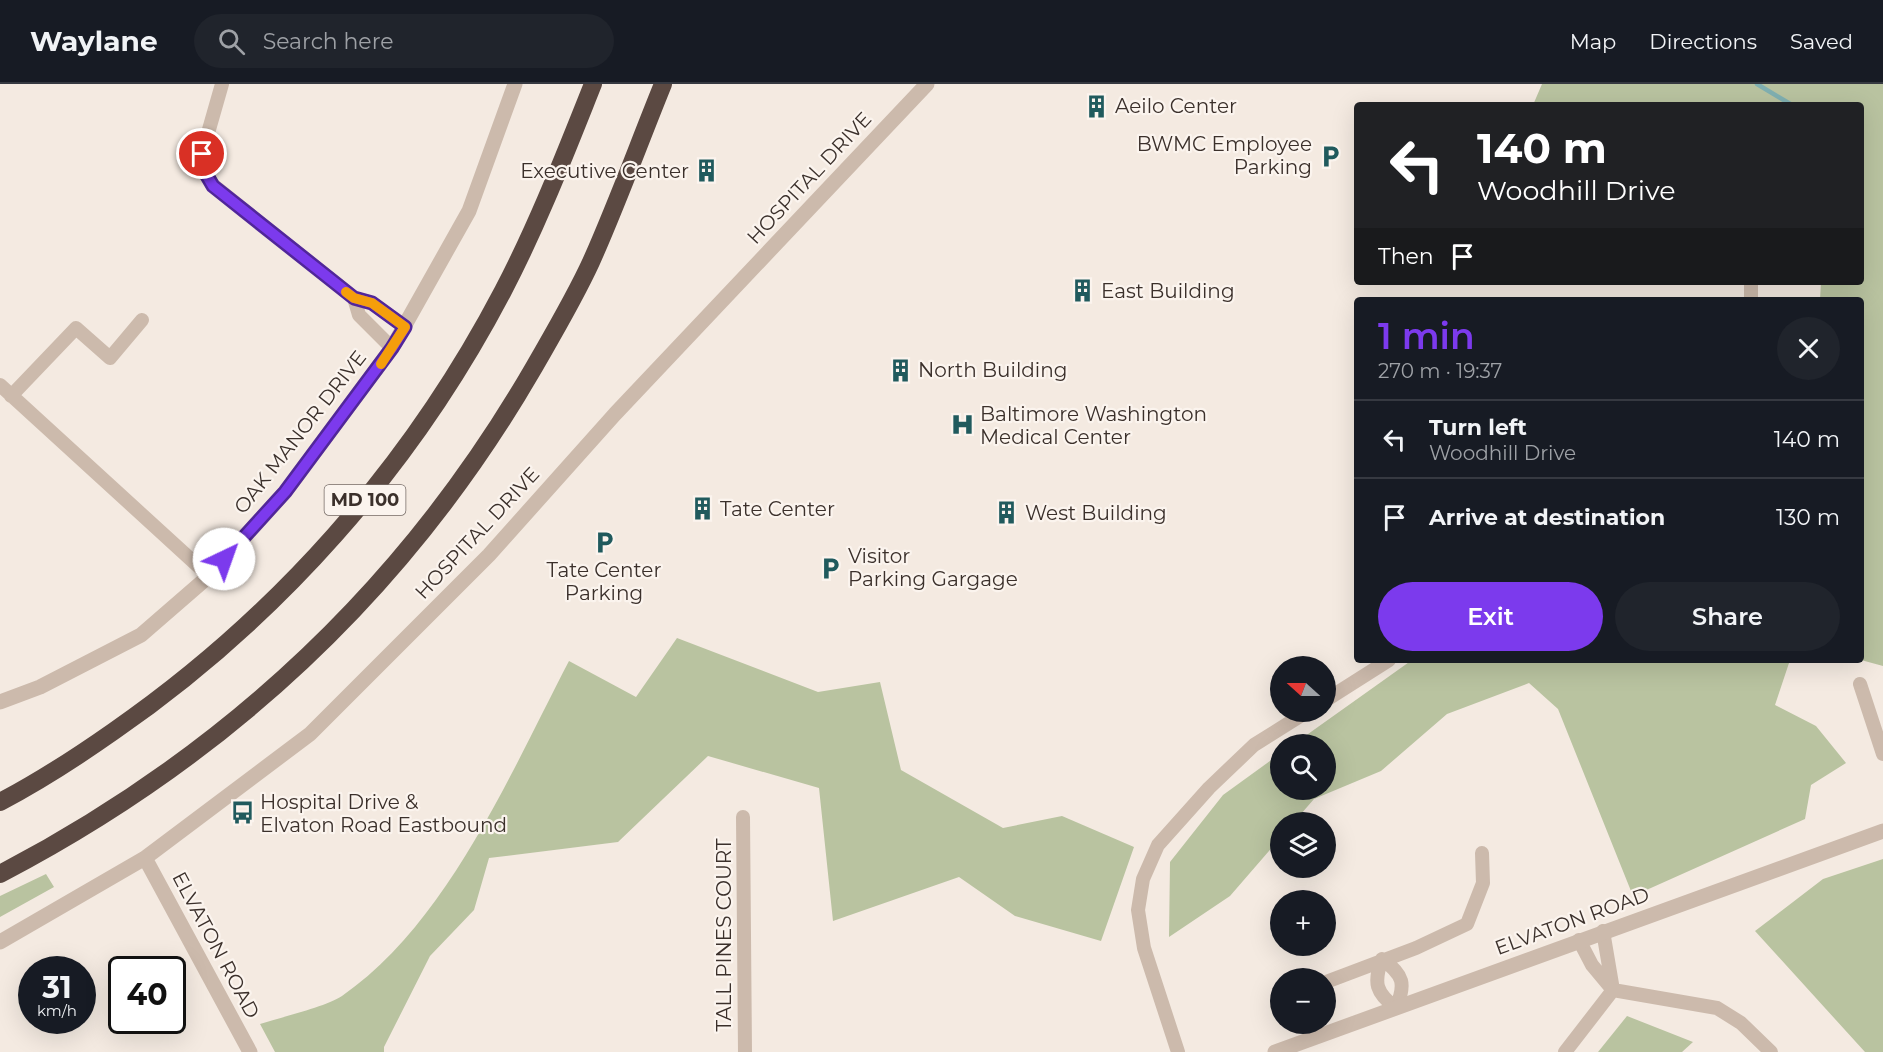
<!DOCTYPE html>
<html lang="en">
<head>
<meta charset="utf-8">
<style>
  :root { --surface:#171b24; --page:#20242c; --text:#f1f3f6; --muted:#9ea1a6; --line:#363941; --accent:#7c3aed }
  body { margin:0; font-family:Montserrat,sans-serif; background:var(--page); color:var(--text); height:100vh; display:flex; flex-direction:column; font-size:22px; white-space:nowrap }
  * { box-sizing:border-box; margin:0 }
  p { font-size:20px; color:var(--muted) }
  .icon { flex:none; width:33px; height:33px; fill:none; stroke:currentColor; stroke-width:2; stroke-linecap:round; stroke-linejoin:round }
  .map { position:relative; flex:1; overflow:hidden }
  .sheet { position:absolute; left:1354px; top:213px; width:510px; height:366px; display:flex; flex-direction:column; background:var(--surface); border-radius:6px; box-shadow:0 6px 24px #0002 }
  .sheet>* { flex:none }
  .top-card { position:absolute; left:1354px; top:18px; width:510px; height:183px; border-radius:6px; box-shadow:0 6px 24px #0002; background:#202124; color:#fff; overflow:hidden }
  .needle { width:39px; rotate:291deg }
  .buttons { position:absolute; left:1270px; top:572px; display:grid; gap:12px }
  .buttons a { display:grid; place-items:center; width:66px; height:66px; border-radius:50%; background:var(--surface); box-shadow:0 6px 24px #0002; font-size:30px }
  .speed { position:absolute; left:18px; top:872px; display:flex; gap:12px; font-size:30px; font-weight:700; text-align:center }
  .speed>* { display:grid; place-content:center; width:78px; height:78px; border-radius:50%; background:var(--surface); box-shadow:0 6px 24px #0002; line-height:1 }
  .speed small { font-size:15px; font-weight:400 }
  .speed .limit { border:3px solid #111; border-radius:9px; background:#fff; color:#111 }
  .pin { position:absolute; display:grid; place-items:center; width:51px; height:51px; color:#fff; margin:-26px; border:3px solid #fff; border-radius:50%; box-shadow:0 2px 6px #0007 }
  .me { position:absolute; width:66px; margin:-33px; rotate:42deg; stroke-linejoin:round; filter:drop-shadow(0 0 4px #0008) }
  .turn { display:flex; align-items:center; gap:21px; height:126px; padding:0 24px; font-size:27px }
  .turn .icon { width:78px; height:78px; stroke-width:2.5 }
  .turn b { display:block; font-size:42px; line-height:51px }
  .then { display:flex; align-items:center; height:57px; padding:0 24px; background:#0003; gap:12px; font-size:22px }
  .round { display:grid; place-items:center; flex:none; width:63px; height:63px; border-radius:32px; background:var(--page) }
  .summary { display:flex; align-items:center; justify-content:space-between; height:102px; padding:0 24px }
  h1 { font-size:36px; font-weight:600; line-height:45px; color:var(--accent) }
  .cta { display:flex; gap:12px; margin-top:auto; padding:12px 24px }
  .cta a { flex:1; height:69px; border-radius:36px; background:var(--accent); color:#fff; font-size:24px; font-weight:600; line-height:69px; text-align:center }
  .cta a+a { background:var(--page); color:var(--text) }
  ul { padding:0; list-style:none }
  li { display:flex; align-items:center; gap:18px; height:78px; padding:0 24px; border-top:2px solid var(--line) }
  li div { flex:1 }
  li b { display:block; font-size:22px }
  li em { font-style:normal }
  header { display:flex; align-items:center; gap:36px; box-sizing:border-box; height:84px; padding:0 30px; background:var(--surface); border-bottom:2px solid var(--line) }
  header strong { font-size:28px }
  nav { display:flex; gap:33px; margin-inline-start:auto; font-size:21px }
  .search { width:420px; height:54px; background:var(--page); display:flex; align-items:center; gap:15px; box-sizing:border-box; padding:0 21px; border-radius:33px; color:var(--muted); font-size:22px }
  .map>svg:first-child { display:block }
  .green { fill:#b9c3a0 }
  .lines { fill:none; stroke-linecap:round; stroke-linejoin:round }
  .stream { stroke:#80b0b1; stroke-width:4.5 }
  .minor { stroke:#ccbaac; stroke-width:14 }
  .tertiary { stroke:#ccbaac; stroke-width:15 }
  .motorway { stroke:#5b4942; stroke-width:18 }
  .route-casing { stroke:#51269a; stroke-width:15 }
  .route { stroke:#7c3aed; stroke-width:10 }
  .slow { stroke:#f59e0b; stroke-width:10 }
  .labels { text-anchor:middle; stroke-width:4.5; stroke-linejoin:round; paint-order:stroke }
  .shield { fill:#fbf4ee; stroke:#756b66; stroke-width:1.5 }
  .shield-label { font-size:18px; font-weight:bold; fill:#3b302b }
  .poi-label { font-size:20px; fill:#3b302b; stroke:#fbf4ee; text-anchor:start }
  .street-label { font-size:20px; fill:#3b302b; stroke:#fbf4ee }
</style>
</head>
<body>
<header>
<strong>Waylane</strong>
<div class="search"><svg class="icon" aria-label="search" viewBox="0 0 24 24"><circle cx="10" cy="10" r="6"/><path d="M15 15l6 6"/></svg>Search here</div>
<nav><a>Map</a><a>Directions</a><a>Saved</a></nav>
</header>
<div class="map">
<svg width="1883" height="968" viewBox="0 0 1883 968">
  <rect width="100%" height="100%" fill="#f4eae1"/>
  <path class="green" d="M 1542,0 L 1883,0 L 1883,582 L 1861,576 L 1862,216 L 1820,216 L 1821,198 L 1862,198 L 1862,21 L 1533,21 Z
    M 677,554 L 818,608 L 880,598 L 901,686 L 1003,744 L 1062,732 L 1134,763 L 1101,857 L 1015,832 L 959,793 L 833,837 L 819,704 L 708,672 L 618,758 L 489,774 L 474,826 L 430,872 L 384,963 L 384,968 L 275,968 L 260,940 C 282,933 325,923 342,912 C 447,840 511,688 569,577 L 636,613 Z
    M 1412,576 L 1790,576 L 1775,621 L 1816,642 L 1846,679 L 1811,701 L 1805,735 L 1633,812 L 1558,625 L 1529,599 L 1447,630 L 1381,687 L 1314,715 L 1294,738 L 1281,738 L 1281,753 L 1230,812 L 1169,853 L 1170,778 L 1223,711 L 1281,669 L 1281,705 L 1326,705 L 1326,660 L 1294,660 Z
    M 1883,775 L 1883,968 L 1865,968 L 1755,847 L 1823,795 Z
    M 46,790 L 54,803 L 0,833 L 0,812 Z
    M 1627,932 L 1693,958 L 1682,968 L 1598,968 Z"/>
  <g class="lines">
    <path class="stream" d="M 1757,0 L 1792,21"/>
    <path class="minor" d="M 222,0 L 202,70 L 206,90 L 213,101 L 354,214 L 372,219 L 405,243
      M 1751,198 L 1751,216
      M 354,214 L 359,231 L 392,264
      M 0,301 L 209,492
      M 11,312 L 76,244 L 110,274 L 142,236
      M 1860,600 L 1883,670
      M 1326,616 L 1389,576
      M 743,733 L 745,968
      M 1579,856 L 1592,881 L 1612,905
      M 1382,875 C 1404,891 1406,900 1396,924 C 1376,909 1373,899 1382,875 Z
      M 1326,898 L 1416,864 L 1467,840 L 1483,799 L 1482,769
      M 1613,906 L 1717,924 L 1741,939 L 1771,968
      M 1178,968 L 1144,864 L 1138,826 L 1143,795 L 1158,761 L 1209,704 L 1254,661 L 1308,627
      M 1565,968 L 1613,906 L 1603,847"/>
    <path class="tertiary" d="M 0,618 L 40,603 L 141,551 L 209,492 L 285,408 L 392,264 L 469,127 L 515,0
      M 145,774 L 250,968
      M 0,858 L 145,774 L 310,650 L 489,471 L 615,330 L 927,0
      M 1275,968 L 1883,747"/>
    <path class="motorway" d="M 0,718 C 40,697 77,673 114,647 C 277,534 411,383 503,207 C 538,140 565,70 593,0
      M 0,790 C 226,672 405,506 533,285 C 553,250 574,215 591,178 C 617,120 639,59 663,0"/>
  </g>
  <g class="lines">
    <defs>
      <path id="route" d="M 202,70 L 206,90 L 213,102 L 354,214 L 372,219 L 405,243 L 392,264 L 285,408 L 224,475"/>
    </defs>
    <use href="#route" class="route-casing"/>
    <use href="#route" class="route"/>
    <path class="slow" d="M 346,208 L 354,214 L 372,219 L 405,243 L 381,280"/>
  </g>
  <defs>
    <symbol id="building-bare" viewBox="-9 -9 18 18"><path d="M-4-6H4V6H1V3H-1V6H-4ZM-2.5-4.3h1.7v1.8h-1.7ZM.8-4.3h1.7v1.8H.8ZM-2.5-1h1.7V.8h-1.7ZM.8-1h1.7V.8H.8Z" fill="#205a5d" stroke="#fbf4ee" stroke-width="2.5" paint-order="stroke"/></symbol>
    <symbol id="parking-bare" viewBox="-9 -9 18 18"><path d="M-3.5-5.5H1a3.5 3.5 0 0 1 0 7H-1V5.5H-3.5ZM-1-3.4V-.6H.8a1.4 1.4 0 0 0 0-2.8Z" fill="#205a5d" stroke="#fbf4ee" stroke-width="2.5" paint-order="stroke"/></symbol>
    <symbol id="hospital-bare" viewBox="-9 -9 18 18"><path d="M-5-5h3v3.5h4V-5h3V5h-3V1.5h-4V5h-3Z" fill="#205a5d" stroke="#fbf4ee" stroke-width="2.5" paint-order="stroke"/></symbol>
    <symbol id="bus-bare" viewBox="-9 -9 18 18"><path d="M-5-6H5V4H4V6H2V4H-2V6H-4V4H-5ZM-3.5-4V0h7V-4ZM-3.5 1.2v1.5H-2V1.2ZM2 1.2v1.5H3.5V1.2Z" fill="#205a5d" stroke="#fbf4ee" stroke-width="2.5" paint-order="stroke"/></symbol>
  </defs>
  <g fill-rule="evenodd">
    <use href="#building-bare" x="1080" y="6" width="33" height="33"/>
    <use href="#parking-bare" x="1314" y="56" width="33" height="33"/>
    <use href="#building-bare" x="690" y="70" width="33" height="33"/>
    <use href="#building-bare" x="1066" y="190" width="33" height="33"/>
    <use href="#building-bare" x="884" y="270" width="33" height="33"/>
    <use href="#hospital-bare" x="946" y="324" width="33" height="33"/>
    <use href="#building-bare" x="686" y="408" width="33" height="33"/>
    <use href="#building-bare" x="990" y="412" width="33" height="33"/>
    <use href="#parking-bare" x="588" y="442" width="33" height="33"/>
    <use href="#parking-bare" x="814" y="468" width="33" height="33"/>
    <use href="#bus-bare" x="226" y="712" width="33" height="33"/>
  </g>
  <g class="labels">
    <rect class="shield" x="324.5" y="401" width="81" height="30" rx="4.5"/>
    <g class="shield-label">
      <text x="365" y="422">MD 100</text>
    </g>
    <g class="poi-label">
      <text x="1115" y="29">Aeilo Center</text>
      <text x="1312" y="67" text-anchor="end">BWMC Employee<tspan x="1312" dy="23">Parking</tspan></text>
      <text x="689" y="94" text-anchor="end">Executive Center</text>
      <text x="1101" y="214">East Building</text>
      <text x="918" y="293">North Building</text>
      <text x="980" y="337">Baltimore Washington<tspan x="980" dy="23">Medical Center</tspan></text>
      <text x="720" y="432">Tate Center</text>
      <text x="1025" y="436">West Building</text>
      <text x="848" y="479">Visitor<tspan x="848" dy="23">Parking Gargage</tspan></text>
      <text x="604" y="493" text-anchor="middle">Tate Center<tspan x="604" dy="23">Parking</tspan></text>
      <text x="260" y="725">Hospital Drive &amp;<tspan x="260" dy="23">Elvaton Road Eastbound</tspan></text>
    </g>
    <g class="street-label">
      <text transform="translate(809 94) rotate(-47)" y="7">HOSPITAL DRIVE</text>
      <text transform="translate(300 348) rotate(-52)" y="7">OAK MANOR DRIVE</text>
      <text transform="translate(477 449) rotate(-47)" y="7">HOSPITAL DRIVE</text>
      <text transform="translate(1572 837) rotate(-20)" y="7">ELVATON ROAD</text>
      <text transform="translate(724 851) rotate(-90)" y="7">TALL PINES COURT</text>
      <text transform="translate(216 861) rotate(62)" y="7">ELVATON ROAD</text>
    </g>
  </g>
</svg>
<div class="buttons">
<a><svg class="needle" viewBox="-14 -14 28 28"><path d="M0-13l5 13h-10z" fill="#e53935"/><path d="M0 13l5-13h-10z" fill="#9ea1a6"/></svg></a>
<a><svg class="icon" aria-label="search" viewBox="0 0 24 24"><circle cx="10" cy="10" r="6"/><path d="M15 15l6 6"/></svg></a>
<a><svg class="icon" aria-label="layers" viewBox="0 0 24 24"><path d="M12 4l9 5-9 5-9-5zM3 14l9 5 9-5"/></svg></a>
<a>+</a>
<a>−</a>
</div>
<div class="speed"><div>31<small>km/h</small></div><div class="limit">40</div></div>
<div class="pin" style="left:202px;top:70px;background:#d93025"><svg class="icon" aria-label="arrive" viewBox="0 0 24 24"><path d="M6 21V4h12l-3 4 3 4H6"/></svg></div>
<svg class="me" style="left:224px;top:475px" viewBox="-20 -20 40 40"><circle r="19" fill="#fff"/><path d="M0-13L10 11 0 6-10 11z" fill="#7c3aed"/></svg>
<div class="top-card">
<div class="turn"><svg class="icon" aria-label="left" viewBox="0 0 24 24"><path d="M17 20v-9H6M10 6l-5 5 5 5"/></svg><div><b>140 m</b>Woodhill Drive</div></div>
<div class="then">Then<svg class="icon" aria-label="arrive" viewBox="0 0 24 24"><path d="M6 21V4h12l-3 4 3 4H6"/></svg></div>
</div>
<section class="sheet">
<div class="summary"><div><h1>1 min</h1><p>270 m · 19:37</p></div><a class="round"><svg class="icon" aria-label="close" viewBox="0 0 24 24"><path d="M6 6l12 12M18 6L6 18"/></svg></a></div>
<ul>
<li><svg class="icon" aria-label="left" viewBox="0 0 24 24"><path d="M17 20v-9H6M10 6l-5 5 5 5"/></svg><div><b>Turn left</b><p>Woodhill Drive</p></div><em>140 m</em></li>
<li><svg class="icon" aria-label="arrive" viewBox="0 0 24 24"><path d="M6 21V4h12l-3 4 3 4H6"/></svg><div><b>Arrive at destination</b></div><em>130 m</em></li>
</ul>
<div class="cta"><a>Exit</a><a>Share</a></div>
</section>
</div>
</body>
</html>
